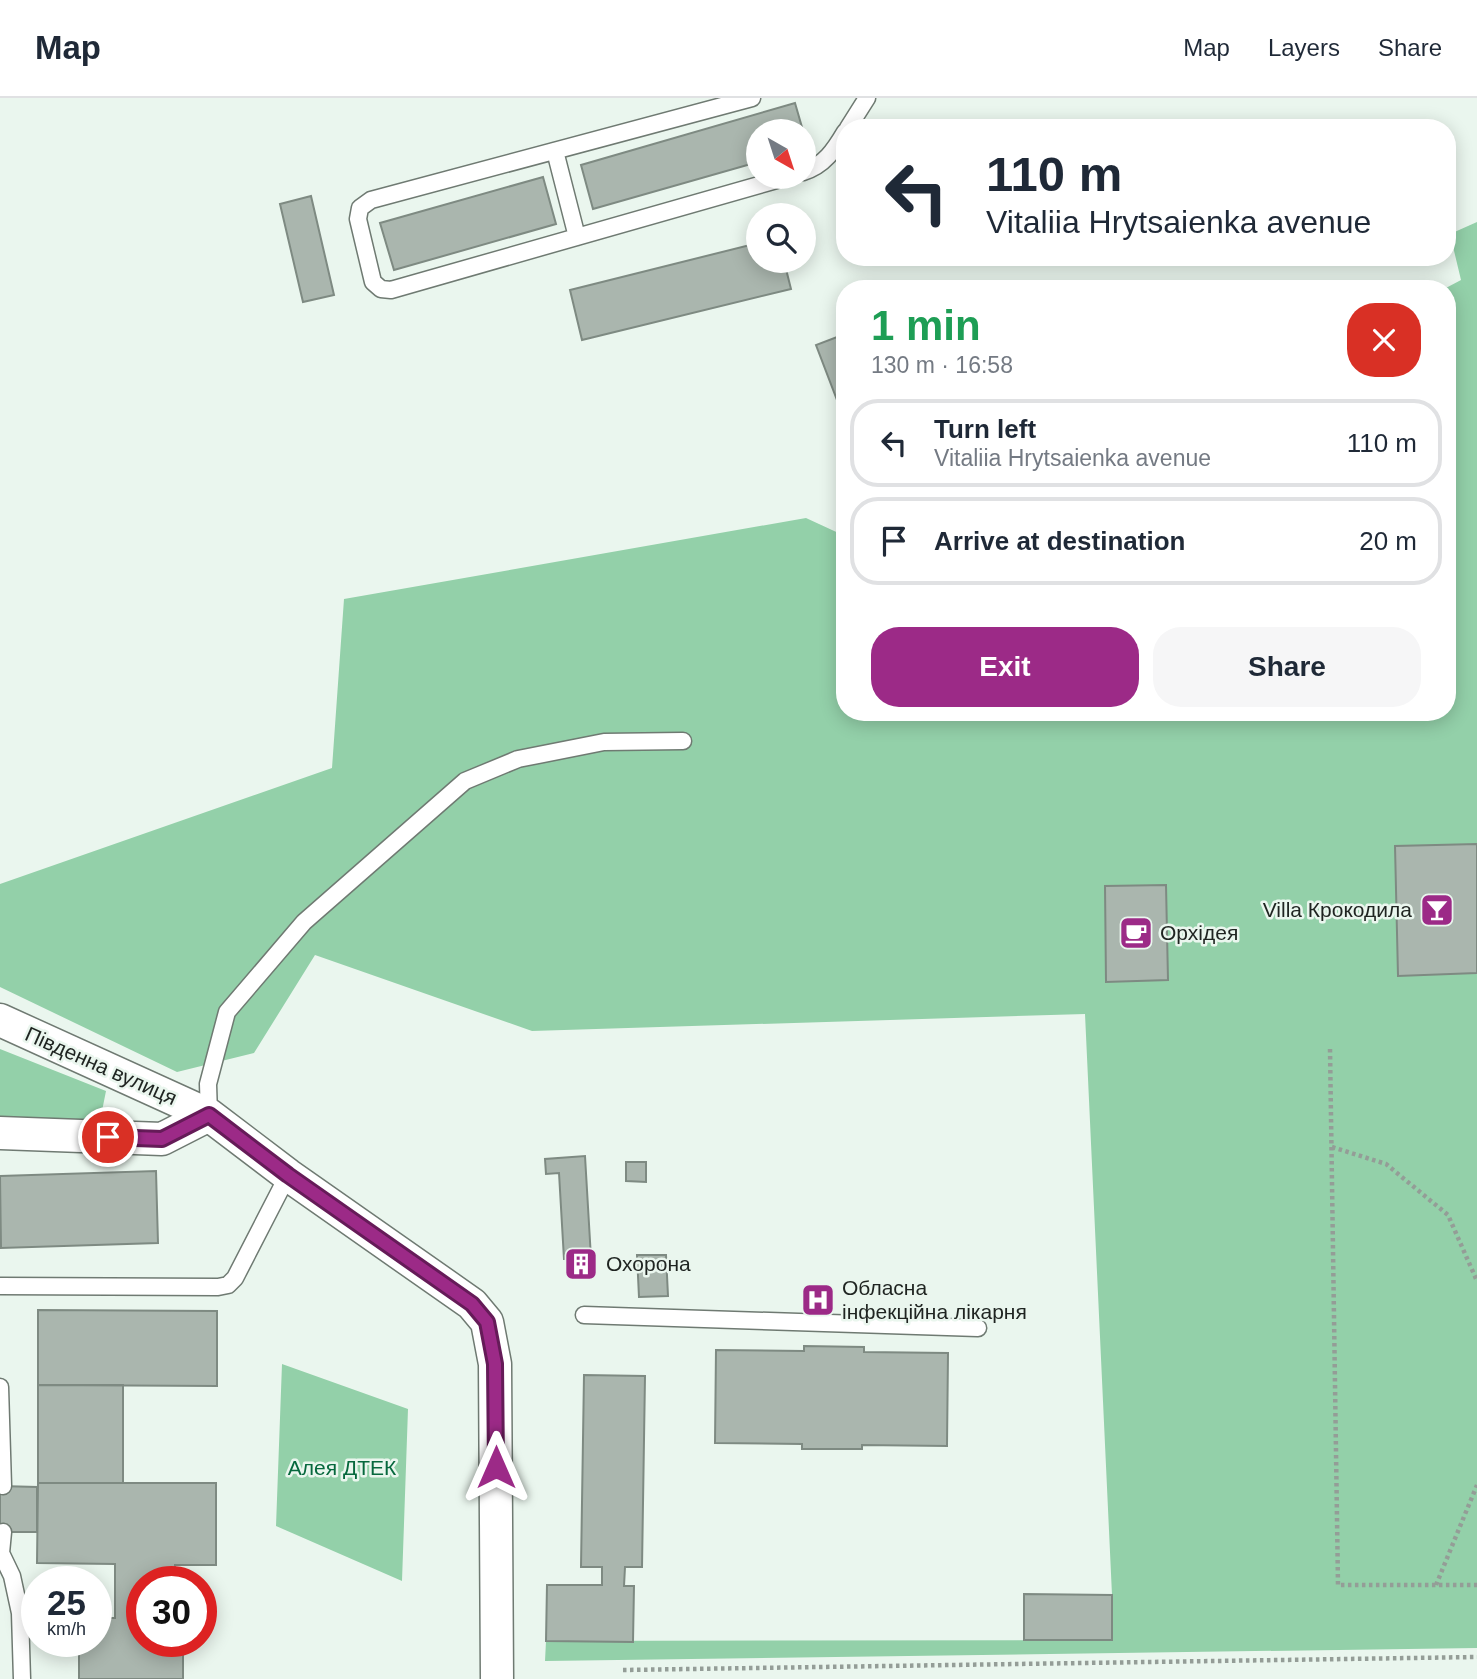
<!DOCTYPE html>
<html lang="en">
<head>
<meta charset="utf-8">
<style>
  :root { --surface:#fff; --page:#f6f6f7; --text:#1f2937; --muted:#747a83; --line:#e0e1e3; --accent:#9c2a87 }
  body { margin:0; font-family:Arial,sans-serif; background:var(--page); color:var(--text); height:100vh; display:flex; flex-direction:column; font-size:26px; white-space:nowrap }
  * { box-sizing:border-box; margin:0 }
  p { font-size:23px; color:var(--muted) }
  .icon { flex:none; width:38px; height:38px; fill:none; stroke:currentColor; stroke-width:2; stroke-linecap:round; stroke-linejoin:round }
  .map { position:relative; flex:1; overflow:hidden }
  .sheet { position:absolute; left:836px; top:182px; width:620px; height:441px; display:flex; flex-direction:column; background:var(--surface); border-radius:28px; box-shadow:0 4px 18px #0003 }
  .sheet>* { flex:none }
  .top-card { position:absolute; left:836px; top:21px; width:620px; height:147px; border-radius:28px; box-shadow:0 4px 18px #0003; background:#fff; color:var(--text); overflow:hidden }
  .needle { width:46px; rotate:141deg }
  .tools { position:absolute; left:746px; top:21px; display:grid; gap:14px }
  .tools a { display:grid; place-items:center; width:70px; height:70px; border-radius:50%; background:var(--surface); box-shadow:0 4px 18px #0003; font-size:35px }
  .speed { position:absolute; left:21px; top:1468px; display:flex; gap:14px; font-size:35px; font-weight:700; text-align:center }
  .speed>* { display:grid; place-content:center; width:91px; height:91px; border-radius:50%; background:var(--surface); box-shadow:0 4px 18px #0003; line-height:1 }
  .speed small { font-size:18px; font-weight:400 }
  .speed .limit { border:10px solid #d22; background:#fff; color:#111 }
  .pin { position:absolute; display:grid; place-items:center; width:60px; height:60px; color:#fff; margin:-30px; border:4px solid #fff; border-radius:50%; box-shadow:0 2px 7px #0007 }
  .me { position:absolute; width:77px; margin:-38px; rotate:0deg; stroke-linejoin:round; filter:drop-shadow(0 0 5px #0008) }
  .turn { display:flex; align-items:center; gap:24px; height:147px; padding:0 35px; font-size:32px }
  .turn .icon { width:91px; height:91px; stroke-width:2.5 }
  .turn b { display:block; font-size:49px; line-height:60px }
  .round { display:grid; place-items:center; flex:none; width:74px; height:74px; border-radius:28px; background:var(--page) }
  .overview { display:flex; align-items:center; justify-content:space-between; height:119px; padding:0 35px }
  h1 { font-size:42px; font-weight:700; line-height:52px; color:#1e9e55 }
  .cta { display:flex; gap:14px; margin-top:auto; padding:14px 35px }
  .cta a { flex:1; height:80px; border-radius:28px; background:var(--accent); color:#fff; font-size:28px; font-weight:700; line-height:80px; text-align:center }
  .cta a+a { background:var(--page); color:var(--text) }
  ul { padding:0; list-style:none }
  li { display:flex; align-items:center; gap:21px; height:88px; margin:0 14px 10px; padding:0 21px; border:4px solid var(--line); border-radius:28px }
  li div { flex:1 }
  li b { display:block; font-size:26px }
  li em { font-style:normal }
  header { display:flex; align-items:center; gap:42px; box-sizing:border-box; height:98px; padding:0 35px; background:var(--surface); border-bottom:2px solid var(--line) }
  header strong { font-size:33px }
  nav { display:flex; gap:38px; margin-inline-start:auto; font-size:24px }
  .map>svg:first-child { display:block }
  .green { fill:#93d0a9 }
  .building { fill:#aab6ae; stroke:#7e8a82; stroke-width:2 }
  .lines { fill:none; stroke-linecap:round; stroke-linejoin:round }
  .lane-casing { stroke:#6f7a72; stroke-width:19 }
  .street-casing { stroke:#6f7a72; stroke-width:35 }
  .path { stroke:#949d97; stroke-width:4.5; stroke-dasharray:3.5 3.5; stroke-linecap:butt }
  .lane { stroke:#fff; stroke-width:16 }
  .street { stroke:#fff; stroke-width:32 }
  .route-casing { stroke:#651b58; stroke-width:18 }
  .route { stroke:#9c2a87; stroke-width:12 }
  .labels { text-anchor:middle; stroke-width:5; stroke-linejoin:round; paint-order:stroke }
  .poi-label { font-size:21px; fill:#1f2421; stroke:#eaf6ee; text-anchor:start }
  .street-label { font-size:21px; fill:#1f2421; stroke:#eaf6ee }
  .park-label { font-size:21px; fill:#06683d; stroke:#eaf6ee }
</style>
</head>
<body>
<header>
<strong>Map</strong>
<nav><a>Map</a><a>Layers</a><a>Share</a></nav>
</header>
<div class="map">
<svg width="1477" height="1581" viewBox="0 0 1477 1581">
  <rect width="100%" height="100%" fill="#eaf6ee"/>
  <path class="green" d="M 1477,124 L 1477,1550 L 545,1563 L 546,1543 L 1112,1542 L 1112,1497 L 1085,916 L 532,933 L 315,857 L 254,955 L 177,974 L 0,889 L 0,786 L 332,670 L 344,501 L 806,420 L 845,438 L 845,614 L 1447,614 L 1447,191 L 1444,191 L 1461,182 L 1450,136 Z
    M 0,951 L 106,993 L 99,1028 L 0,1024 Z
    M 282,1266 L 408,1311 L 402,1483 L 276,1428 Z"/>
  <path class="building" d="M 795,5 L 808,50 L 803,51 L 803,33 L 758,33 L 758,64 L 593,111 L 581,67 Z
    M 543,79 L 556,126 L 394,172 L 380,125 Z
    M 311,98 L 334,197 L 303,204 L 280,106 Z
    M 758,145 L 758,163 L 784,163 L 791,191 L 582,242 L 570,192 Z
    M 845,236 L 845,323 L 816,247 Z
    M 1477,746 L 1477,875 L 1398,878 L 1395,748 Z
    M 1166,787 L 1168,882 L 1106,884 L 1105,788 Z
    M 585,1058 L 591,1160 L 564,1161 L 559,1075 L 546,1076 L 545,1061 Z
    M 626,1064 L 646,1064 L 646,1084 L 626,1083 Z
    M 156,1073 L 158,1145 L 1,1150 L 0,1078 Z
    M 637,1157 L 666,1157 L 668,1198 L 639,1199 Z
    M 587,1160 L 588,1171 L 574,1172 L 574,1161 Z
    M 38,1212 L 217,1213 L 217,1288 L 38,1287 Z
    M 804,1248 L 864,1249 L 864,1254 L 948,1255 L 947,1348 L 862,1347 L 862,1351 L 802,1351 L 802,1346 L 715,1345 L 716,1252 L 804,1253 Z
    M 584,1277 L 645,1278 L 642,1469 L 625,1469 L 624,1488 L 634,1488 L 633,1544 L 546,1543 L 547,1487 L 602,1487 L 602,1469 L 581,1469 Z
    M 38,1287 L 123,1287 L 123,1385 L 38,1385 Z
    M 38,1385 L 216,1385 L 216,1467 L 175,1467 L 174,1484 L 142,1484 L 142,1544 L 183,1544 L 183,1581 L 79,1581 L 79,1544 L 96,1544 L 96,1520 L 115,1520 L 115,1466 L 37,1465 Z
    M 0,1388 L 37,1389 L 37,1434 L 0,1434 Z
    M 1024,1496 L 1112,1497 L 1112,1542 L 1024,1542 Z"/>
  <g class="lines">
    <defs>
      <path id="lane" d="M 752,0 L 371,102 L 360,110 L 358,121 L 373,184 L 381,191 L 391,192 L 787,79
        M 848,30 L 867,0
        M 555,53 L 577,139
        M 803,74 C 824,68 835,51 845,34
        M 209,1017 L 208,986 L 227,914 L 304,824 L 465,683 L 518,661 L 604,644 L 683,643
        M 0,1188 L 218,1189 L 228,1187 L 235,1180 L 288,1077
        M 584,1217 L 978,1230
        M 0,1289 L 3,1388
        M 3,1434 L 1,1455 L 12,1478 L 20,1515 L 22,1581"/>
      <path id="street" d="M 0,922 L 209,1017 L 288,1077 L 472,1206 L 487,1224 L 495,1266 L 497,1581
        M 0,1035 L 162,1041 L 209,1017"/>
    </defs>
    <use href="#lane" class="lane-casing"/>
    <use href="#street" class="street-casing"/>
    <path class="path" d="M 1330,951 L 1338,1487 L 1477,1487
      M 1332,1049 L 1386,1066 L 1448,1117 L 1477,1183
      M 1436,1487 L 1477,1387
      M 623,1572 L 1477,1559"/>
    <use href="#lane" class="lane"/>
    <use href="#street" class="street"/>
  </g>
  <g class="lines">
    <defs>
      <path id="route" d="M 108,1039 L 162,1041 L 209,1017 L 288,1077 L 472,1206 L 487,1224 L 495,1266 L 496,1369"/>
    </defs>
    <use href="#route" class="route-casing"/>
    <use href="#route" class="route"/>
  </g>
  <defs>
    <symbol id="bar-square" viewBox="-11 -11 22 22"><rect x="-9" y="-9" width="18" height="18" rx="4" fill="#9c2a87" stroke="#eaf6ee"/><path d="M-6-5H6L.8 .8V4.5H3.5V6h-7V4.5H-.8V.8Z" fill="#fff"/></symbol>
    <symbol id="cafe-square" viewBox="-11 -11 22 22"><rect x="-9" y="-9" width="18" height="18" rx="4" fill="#9c2a87" stroke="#eaf6ee"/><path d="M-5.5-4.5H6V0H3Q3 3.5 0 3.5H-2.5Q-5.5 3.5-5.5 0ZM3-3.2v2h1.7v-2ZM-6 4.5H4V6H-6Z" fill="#fff"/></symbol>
    <symbol id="building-square" viewBox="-11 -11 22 22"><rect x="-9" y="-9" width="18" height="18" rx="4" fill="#9c2a87" stroke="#eaf6ee"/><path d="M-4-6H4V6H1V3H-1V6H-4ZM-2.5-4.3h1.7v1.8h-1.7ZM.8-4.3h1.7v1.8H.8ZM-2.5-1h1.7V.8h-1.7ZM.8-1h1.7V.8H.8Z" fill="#fff"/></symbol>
    <symbol id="hospital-square" viewBox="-11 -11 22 22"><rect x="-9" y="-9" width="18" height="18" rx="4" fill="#9c2a87" stroke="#eaf6ee"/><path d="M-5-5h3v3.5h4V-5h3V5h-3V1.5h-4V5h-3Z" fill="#fff"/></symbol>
  </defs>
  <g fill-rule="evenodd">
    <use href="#bar-square" x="1418" y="793" width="38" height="38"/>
    <use href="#cafe-square" x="1117" y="816" width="38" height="38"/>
    <use href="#building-square" x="562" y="1147" width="38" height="38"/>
    <use href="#hospital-square" x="799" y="1183" width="38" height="38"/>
  </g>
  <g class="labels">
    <g class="poi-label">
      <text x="1412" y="819" text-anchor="end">Villa Крокодила</text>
      <text x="1160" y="842">Орхідея</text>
      <text x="606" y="1173">Охорона</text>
      <text x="842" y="1197">Обласна<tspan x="842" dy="24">інфекційна лікарня</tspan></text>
    </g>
    <g class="street-label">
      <text transform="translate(101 968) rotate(24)" y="7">Південна вулиця</text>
    </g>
    <g class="park-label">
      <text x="342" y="1377">Алея ДТЕК</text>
    </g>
  </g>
</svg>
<div class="tools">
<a><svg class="needle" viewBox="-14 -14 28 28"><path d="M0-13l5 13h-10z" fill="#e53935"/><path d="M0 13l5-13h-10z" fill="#747a83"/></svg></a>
<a><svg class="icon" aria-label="search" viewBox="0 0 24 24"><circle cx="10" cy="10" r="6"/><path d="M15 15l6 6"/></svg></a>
</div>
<div class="speed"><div>25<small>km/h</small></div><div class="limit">30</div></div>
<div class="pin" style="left:108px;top:1039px;background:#d93025"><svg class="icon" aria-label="arrive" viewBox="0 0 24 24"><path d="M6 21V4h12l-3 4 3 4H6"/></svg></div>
<svg class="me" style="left:496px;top:1369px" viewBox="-20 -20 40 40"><path d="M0-17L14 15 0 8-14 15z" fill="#9c2a87" stroke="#fff" stroke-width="4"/></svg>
<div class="top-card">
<div class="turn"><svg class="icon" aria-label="left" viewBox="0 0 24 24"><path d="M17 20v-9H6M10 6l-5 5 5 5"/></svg><div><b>110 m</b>Vitaliia Hrytsaienka avenue</div></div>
</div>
<section class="sheet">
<div class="overview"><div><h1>1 min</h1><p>130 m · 16:58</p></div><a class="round" style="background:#d93025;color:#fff"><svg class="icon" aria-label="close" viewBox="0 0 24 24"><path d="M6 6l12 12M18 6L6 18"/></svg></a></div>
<ul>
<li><svg class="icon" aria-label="left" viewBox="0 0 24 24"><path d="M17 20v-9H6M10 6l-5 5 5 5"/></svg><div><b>Turn left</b><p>Vitaliia Hrytsaienka avenue</p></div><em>110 m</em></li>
<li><svg class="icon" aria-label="arrive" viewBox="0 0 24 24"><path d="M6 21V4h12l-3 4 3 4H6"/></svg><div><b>Arrive at destination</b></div><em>20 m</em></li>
</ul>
<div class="cta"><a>Exit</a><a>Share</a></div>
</section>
</div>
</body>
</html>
